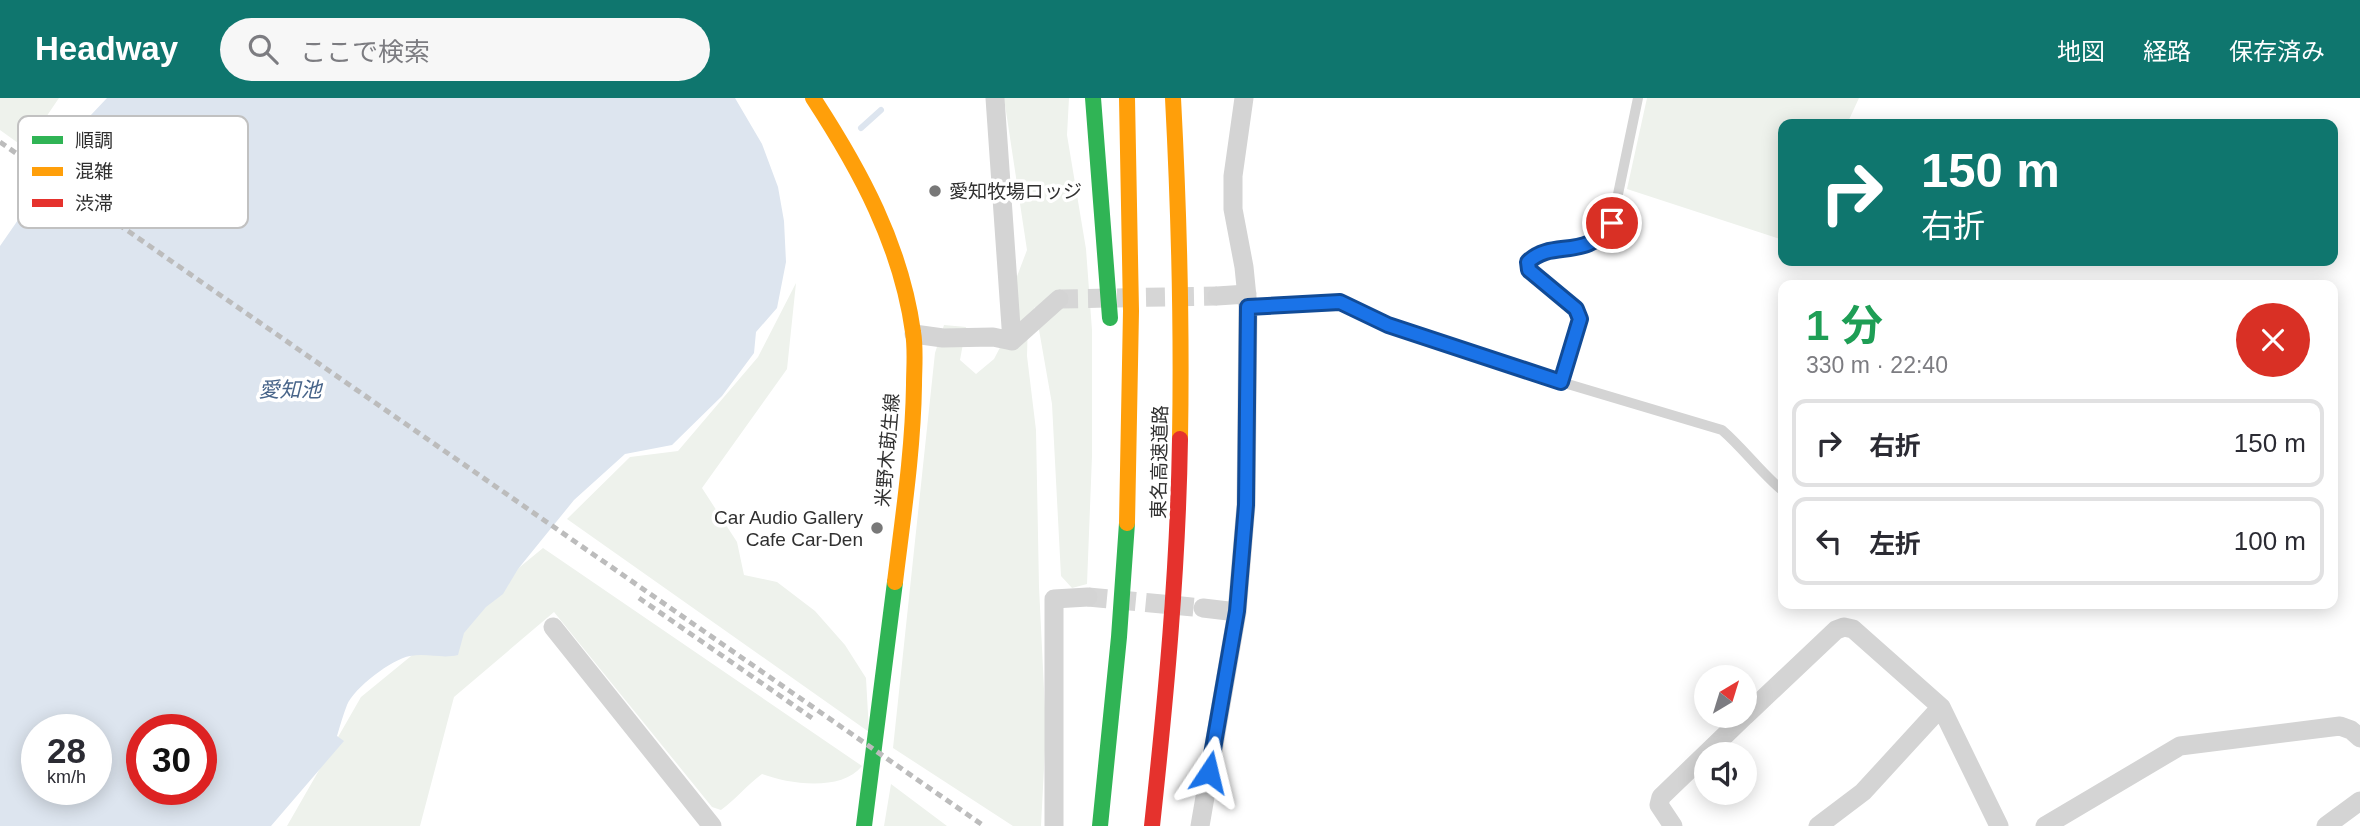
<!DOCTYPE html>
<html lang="ja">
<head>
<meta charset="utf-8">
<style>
  :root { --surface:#fff; --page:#f7f7f7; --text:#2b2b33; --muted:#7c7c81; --line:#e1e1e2; --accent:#0f766e }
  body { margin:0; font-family:Helvetica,"Noto Sans JP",sans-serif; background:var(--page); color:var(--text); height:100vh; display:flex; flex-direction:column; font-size:26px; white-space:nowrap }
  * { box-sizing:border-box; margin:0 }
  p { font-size:23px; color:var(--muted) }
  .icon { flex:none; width:38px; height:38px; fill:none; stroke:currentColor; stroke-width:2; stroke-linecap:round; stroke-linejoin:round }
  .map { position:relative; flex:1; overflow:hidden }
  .sheet { position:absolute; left:1778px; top:182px; width:560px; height:329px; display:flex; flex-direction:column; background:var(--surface); border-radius:14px; box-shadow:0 4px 18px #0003 }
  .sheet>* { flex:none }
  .top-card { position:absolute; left:1778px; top:21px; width:560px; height:147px; border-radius:14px; box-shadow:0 4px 18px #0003; background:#0f766e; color:#fff; overflow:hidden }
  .needle { width:46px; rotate:38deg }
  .controls { position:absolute; left:1694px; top:567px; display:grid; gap:14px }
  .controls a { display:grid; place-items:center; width:63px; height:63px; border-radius:50%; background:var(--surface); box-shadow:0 4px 18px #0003; font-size:35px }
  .speed { position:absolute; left:21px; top:616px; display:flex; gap:14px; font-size:35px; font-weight:700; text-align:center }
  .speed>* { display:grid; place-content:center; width:91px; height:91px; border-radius:50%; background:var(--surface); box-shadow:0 4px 18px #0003; line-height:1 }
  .speed small { font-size:18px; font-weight:400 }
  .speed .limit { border:10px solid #d22; background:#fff; color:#111 }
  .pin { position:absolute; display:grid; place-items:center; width:60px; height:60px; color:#fff; margin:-30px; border:4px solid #fff; border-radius:50%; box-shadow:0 2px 7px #0007 }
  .me { position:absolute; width:77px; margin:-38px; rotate:10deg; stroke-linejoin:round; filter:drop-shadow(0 0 5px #0008) }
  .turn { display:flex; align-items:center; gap:24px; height:147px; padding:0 28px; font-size:32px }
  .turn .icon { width:91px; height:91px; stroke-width:2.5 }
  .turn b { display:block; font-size:49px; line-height:60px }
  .round { display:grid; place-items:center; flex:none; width:74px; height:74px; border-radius:37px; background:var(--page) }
  .summary { display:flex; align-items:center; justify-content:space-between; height:119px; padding:0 28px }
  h1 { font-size:42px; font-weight:700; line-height:52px; color:#1e9e55 }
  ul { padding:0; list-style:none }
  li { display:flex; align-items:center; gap:21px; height:88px; margin:0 14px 10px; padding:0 14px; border:4px solid var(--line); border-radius:14px }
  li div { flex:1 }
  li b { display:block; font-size:26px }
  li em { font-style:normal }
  header { display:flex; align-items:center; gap:42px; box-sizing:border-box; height:98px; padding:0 35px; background:var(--accent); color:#fff }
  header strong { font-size:33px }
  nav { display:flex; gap:38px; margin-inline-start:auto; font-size:24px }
  .search { width:490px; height:63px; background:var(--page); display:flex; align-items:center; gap:18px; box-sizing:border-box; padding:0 24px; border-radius:38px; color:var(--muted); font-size:26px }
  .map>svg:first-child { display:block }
  .green { fill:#eef2ec }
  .water { fill:#dde5ef; fill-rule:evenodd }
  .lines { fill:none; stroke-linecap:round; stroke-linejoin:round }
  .stream { stroke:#dde5ef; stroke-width:6 }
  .street-tunnel { stroke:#d6d6d6; stroke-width:19; stroke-dasharray:19 10; stroke-linecap:butt }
  .lane { stroke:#d4d4d4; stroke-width:10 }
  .street { stroke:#d4d4d4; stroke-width:19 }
  .fast { stroke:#30b455; stroke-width:16 }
  .slow { stroke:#ff9f0a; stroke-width:16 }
  .jam { stroke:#e5322d; stroke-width:16 }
  .rail { stroke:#bcbcbc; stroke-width:5; stroke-dasharray:7 5; stroke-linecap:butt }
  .route-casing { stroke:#114b97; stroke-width:18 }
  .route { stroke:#1a73e8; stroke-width:12 }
  .poi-dot { fill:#787878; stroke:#fff; stroke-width:2.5 }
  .labels { text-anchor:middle; stroke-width:7; stroke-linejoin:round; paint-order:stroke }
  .poi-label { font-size:19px; fill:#303030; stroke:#fff; text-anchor:start }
  .street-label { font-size:19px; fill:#303030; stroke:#fff }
  .water-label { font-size:21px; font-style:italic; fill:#476489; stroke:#fff }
  .key { fill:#fff; stroke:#c1c1c1; stroke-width:2 }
  .key-label { font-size:19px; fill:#303030 }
</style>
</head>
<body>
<header>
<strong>Headway</strong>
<div class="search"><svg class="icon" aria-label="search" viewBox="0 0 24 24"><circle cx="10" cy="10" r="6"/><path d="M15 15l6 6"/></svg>ここで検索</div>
<nav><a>地図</a><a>経路</a><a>保存済み</a></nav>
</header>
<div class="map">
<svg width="2360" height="728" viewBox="0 0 2360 728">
  <rect width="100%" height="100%" fill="#fff"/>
  <path class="green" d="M 0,0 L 59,0 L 25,50 L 0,32 Z
    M 1004,0 L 1069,0 L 1067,37 L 1086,151 L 1092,232 L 1092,358 L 1087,486 L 1072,490 L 1061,478 L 1052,306 L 1035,209 L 1028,222 L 1027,258 L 1036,332 L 1039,489 L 1046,632 L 1041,728 L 1013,728 L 893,650 L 935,255 L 944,227 L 966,229 L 960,262 L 976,276 L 994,261 L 1017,217 L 1016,181 L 1027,152 Z
    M 1647,0 L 1859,0 L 1847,26 L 1783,26 L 1783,142 L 1627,91 Z
    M 796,185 L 787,271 L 702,390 L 737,444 L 744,477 L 777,484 L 815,513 L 845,547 L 866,580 L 869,634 L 567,421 L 630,359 L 678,353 L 758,259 Z
    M 543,450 L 862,668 C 841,694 789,686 762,676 C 747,687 736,701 721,712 L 712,709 L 554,514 L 454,599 L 420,728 L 287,728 L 361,599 Z
    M 891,686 L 947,728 L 884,728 Z"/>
  <path class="water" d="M 107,0 L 735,0 L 762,46 L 778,89 L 784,123 L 786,164 L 777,210 L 756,234 L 754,255 L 722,298 L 672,347 L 625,356 L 574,402 L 518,471 L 503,496 L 486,509 L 464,535 L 458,557 C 442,561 428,555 410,558 C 392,561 354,590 347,607 C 343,617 340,628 337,638 L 344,643 L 271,728 L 0,728 L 0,148 L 90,18 ZM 37,632 L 96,632 L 96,691 L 37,691 ZM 142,632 L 201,632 L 201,691 L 142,691 Z"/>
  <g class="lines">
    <path class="stream" d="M 861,30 L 881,12"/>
    <path class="street-tunnel" d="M 1059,201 L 1217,198
      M 1088,499 L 1203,510"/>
    <path class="lane" d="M 1248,209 L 1340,204 L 1388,227 L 1561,284 L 1722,332 C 1744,351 1761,375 1783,393
      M 1561,284 L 1580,221 L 1576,211 L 1529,172 L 1528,164 C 1554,140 1586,164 1612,125 L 1638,0"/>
    <path class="street" d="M 995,0 L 1012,243
      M 1217,198 L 1247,196
      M 914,236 L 943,240 L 993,239 L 1012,243
      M 1012,243 L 1059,201
      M 1203,510 L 1237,514
      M 553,529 L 712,728
      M 1745,618 L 1836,532 L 1844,529 L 1853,531 L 1941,609 L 1999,728
      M 1054,728 L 1054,501 L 1088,499
      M 1200,728 L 1237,514 L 1246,407 L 1248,209 L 1244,169 L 1233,111 L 1233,78 L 1244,0
      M 1673,728 L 1659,707 L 1661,699 L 1745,618
      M 1818,728 L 1863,694 L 1941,609
      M 2045,728 L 2180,648 L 2340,628 L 2351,632 L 2360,640
      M 2326,728 L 2360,703"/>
    <path class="fast" d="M 1093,0 L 1110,220
      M 864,728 L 895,484
      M 1100,728 L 1119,539 L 1127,425"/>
    <path class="slow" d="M 813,0 C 860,72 901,147 913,234 C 916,251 914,270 914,287 C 913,353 903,418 895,484
      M 1127,0 L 1131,213 L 1127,425
      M 1173,0 C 1179,114 1182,227 1180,341"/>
    <path class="jam" d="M 1152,728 C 1166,599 1178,471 1180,341"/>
    <path class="rail" d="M 0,44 L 984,728
      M 639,500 L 812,620"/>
  </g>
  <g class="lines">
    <defs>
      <path id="route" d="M 1209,674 L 1237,513 L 1246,407 L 1248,209 L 1340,204 L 1388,227 L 1561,284 L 1580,221 L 1576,211 L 1529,172 L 1528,164 C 1553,140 1586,164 1612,125"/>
    </defs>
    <use href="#route" class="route-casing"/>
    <use href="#route" class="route"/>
  </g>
  <g class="poi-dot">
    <circle cx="935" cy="93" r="7"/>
    <circle cx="877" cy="430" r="7"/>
  </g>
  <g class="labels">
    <g class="poi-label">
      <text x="949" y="100">愛知牧場ロッジ</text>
      <text x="863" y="426" text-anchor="end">Car Audio Gallery<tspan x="863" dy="22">Cafe Car-Den</tspan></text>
    </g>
    <g class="street-label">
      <text transform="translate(887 352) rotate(-85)" y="7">米野木莇生線</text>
      <text transform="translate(1159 364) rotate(-89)" y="7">東名高速道路</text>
    </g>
    <g class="water-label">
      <text x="290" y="299">愛知池</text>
    </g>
  </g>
  <rect x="18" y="18" width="230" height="112" rx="10" class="key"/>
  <rect x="32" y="38" width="31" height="8" fill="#30b455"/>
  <rect x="32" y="69" width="31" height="9" fill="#ff9f0a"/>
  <rect x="32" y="101" width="31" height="8" fill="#e5322d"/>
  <g class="key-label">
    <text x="75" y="49">順調</text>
    <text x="75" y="80">混雑</text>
    <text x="75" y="112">渋滞</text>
  </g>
</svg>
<div class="controls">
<a><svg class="needle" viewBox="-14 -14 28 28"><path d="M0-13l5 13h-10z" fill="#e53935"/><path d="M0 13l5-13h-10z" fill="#7c7c81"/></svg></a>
<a><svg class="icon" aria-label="sound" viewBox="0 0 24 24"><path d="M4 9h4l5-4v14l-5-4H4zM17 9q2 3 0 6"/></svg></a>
</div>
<div class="speed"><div>28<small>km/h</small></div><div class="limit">30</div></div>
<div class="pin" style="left:1612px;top:125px;background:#d93025"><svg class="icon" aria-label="arrive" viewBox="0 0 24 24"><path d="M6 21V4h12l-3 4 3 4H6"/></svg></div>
<svg class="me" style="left:1209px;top:674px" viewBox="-20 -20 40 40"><path d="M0-17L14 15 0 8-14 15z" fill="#1a73e8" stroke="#fff" stroke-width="4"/></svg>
<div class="top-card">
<div class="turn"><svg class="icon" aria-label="right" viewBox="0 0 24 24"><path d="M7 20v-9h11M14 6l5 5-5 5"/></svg><div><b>150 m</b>右折</div></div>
</div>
<section class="sheet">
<div class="summary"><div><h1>1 分</h1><p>330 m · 22:40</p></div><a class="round" style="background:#d93025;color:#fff"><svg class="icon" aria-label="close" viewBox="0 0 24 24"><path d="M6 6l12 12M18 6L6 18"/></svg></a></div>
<ul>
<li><svg class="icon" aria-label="right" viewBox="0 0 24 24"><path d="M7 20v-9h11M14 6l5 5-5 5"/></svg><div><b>右折</b></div><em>150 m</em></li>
<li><svg class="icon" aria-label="left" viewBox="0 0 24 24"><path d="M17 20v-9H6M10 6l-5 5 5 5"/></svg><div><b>左折</b></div><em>100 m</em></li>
</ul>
</section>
</div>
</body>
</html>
